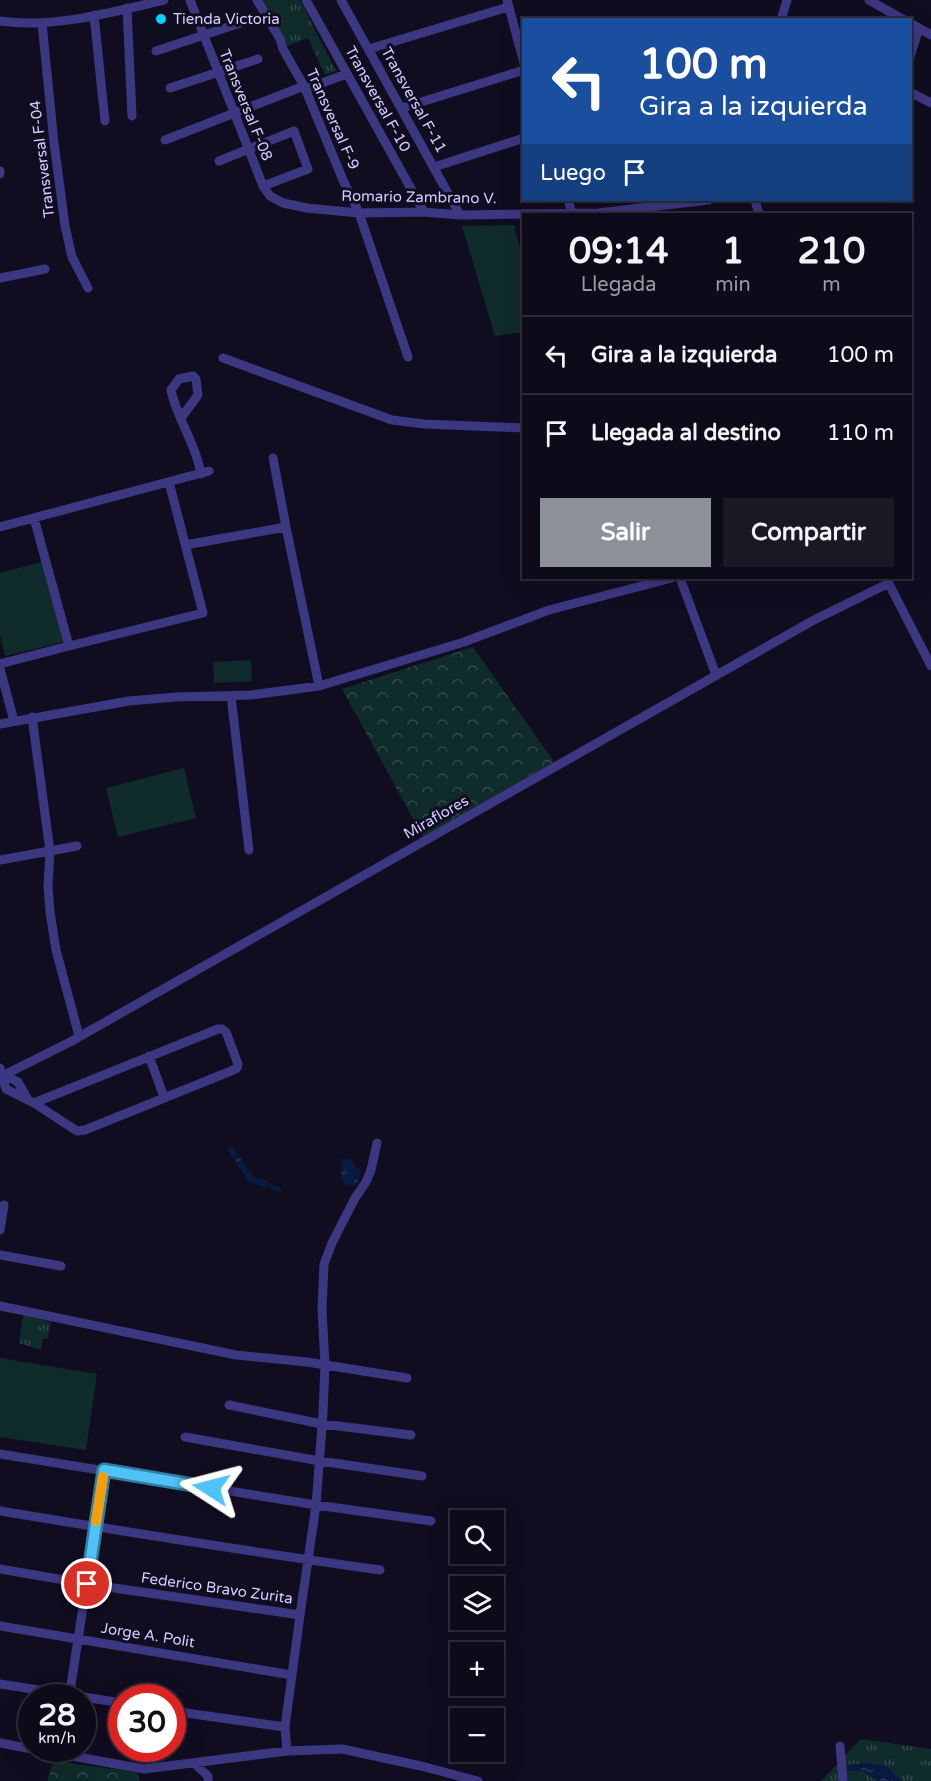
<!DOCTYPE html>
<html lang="es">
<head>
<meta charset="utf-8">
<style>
  :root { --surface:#0d0a19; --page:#1b1826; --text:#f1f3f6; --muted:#9a9aa2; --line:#2d2b38; --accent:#8c9099 }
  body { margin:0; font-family:"Varela Round",sans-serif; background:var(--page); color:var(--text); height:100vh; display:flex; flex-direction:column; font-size:22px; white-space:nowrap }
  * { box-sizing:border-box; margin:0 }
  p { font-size:20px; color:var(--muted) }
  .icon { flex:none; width:33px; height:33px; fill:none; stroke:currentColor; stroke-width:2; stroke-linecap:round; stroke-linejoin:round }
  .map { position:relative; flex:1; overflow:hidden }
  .panel { position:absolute; left:522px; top:213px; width:390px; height:366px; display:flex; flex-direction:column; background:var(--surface); border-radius:0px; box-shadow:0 6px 24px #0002,0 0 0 2px var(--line) }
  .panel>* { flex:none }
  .guide { position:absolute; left:522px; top:18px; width:390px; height:183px; border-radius:0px; box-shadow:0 6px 24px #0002,0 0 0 2px var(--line); background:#1a4fa0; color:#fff; overflow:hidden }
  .fabs { position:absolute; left:450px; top:1510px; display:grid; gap:12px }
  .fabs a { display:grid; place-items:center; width:54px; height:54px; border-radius:0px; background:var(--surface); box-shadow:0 6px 24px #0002,0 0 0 2px var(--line); font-size:30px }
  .speed { position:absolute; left:18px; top:1684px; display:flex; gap:12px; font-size:30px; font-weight:700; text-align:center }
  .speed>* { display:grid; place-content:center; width:78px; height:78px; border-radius:50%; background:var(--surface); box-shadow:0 6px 24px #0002,0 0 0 2px var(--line); line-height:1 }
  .speed small { font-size:15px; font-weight:400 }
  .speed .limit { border:9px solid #d22; background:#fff; color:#111 }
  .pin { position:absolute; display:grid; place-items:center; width:51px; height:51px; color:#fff; margin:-26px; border:3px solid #fff; border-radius:50%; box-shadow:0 2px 6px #0007 }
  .me { position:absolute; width:66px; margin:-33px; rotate:279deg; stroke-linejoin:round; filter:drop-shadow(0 0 4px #0008) }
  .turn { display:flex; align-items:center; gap:21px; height:126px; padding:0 18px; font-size:27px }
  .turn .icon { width:78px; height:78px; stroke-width:2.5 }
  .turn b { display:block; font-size:42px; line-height:51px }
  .then { display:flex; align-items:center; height:57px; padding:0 18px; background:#0003; gap:12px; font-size:22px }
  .eta { display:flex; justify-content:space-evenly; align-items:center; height:102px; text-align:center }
  .eta b { font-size:36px; font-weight:800; line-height:42px }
  .button { display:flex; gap:12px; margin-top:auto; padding:12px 18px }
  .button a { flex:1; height:69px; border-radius:0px; background:var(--accent); color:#fff; font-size:24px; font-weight:800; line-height:69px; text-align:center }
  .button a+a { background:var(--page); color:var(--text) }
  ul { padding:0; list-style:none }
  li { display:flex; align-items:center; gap:18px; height:78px; padding:0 18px; border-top:2px solid var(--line) }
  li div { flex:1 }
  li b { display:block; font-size:22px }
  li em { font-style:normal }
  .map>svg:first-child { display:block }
  .grass { fill:url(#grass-tufts) }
  .forest { fill:url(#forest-crowns) }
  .pitch { fill:#102b2b }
  .water { fill:url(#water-ripples) }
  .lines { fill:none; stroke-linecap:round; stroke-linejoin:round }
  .minor { stroke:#3c3781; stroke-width:9 }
  .route-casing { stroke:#337fa1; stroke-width:15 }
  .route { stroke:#4fc3f7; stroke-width:10 }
  .slow { stroke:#f59e0b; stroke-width:10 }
  .poi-dot { fill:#00d6f8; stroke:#110d21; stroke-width:2 }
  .labels { text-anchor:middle; stroke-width:6; stroke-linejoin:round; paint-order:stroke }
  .poi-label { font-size:15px; fill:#d5cdff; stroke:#110d21; text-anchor:start }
  .street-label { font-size:15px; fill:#d5cdff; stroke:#110d21 }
</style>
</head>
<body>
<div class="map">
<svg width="931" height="1781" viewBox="0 0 931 1781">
  <defs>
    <pattern id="grass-tufts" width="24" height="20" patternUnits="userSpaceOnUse" patternTransform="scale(1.5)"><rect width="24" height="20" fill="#102b2b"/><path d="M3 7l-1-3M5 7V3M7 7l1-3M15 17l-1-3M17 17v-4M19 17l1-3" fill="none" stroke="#32494b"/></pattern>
    <pattern id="forest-crowns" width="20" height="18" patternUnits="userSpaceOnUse" patternTransform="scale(1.5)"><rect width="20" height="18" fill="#102b2b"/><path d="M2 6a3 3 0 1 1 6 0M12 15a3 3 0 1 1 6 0" fill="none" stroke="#32494b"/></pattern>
    <pattern id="water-ripples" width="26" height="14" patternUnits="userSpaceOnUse" patternTransform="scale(1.5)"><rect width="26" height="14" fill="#081a3f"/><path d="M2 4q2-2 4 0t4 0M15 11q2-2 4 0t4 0" fill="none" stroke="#2b3a5c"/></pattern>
  </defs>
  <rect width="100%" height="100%" fill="#110d21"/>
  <path class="grass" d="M 261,0 L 300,0 L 336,71 L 325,75 L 308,38 L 287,46 Z
    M 23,1315 L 51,1322 L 48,1339 L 43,1339 L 41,1350 L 19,1343 Z
    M 861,1739 L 931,1749 L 931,1781 L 821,1781 Z"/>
  <path class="forest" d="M 473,647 L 554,762 L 423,837 L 342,689 Z
    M 54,1761 L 137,1772 L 140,1781 L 47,1781 Z"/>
  <path class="pitch" d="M 514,225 L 523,259 L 523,332 L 495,336 L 462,226 Z
    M 45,561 L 63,642 L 5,656 L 0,635 L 0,573 Z
    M 251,660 L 252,681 L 214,683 L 213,662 Z
    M 184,768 L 196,818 L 118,837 L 106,788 Z
    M 0,1358 L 97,1374 L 86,1450 L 0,1437 Z"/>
  <path class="water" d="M 232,1146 L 248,1170 L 256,1178 L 267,1180 L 268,1183 L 280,1188 L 283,1192 L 272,1190 L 268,1186 L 264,1188 L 259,1184 L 256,1185 L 248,1181 L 228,1150 Z
    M 342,1158 L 352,1160 L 356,1168 L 360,1169 L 361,1172 L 355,1187 L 344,1183 L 343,1179 L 341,1177 Z
    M 866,1763 L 887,1766 L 901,1781 L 877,1781 L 863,1771 L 848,1771 L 843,1765 Z"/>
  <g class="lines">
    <path class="minor" d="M 190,0 L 263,186 L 270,196 L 283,203 L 307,208 L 359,213 L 424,212 L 460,215 L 598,213 L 709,200
      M 257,0 L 280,39 L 283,49 L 304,86 L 343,180 L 359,213 L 408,357
      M 306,0 L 424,212
      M 341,0 L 460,215
      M 507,0 L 524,63
      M 869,0 L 904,20
      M 127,8 L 132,116
      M 94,15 L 105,121
      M 781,20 L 787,0
      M 0,21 C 52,29 113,12 164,0
      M 42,23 L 54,143 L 65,226 L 72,257 L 88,288
      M 910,23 L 931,35
      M 369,49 L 508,7
      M 156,51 L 243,22
      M 910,57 L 919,28
      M 170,88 L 258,59
      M 306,89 L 346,74
      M 910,92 L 931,103
      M 402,108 L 524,70
      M 165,140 L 304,86
      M 219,161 L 294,131 L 308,169 L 263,186
      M 434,167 L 524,138
      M 0,174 L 0,171
      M 568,200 L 572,213
      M 755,200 L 759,214
      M 0,278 L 45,269
      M 223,358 L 392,420 L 424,424 L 524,428
      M 181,418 L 198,395 L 196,379 L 193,376 L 179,379 L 171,390 C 177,419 196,444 201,474
      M 273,458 L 286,527 L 319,686
      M 0,527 L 209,471
      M 185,545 L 286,527
      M 680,578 L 716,675
      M 887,580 L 931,666
      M 69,646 L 203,613 L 169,482
      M 0,664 L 69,646 L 34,518
      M 0,669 L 14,721
      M 231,696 L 249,850
      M 32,717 L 50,851 L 48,886 L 50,912 L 56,950 L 79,1036
      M 0,724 L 129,701 L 176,697 L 251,695 L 319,686 L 464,642 L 549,610 L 672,578
      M 0,860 L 77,846
      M 149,1056 L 164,1097
      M 0,1068 L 6,1089 L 34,1103 L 77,1131 L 85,1130 L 231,1071 L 237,1068 L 238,1064 L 226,1032 L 222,1029 L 218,1029 L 34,1103
      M 4,1075 L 18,1082 L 28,1100
      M 0,1077 L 70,1042 L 812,621 L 889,583
      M 0,1230 L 4,1205
      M 0,1255 L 61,1266
      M 0,1306 L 236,1355 L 307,1362 L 407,1378
      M 229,1405 L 322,1424 L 411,1435
      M 185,1437 L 320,1461 L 422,1476
      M 0,1454 L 316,1505 L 431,1521
      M 0,1511 C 127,1532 253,1552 380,1570
      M 0,1569 L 87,1584 L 300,1615 L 285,1727 L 287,1751
      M 300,1615 L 316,1505 L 323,1413 L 325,1365 L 322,1309 L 324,1264 L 332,1243 L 355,1198 L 366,1182 L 371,1170 L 377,1143
      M 0,1626 L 292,1675
      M 0,1684 L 122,1703
      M 69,1698 L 104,1470
      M 172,1711 L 285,1727
      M 0,1743 L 32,1749
      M 840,1746 L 843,1781
      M 33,1749 L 144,1769 L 287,1751 L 342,1749 L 421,1766 L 478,1781
      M 195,1764 L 208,1776 L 208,1781"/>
  </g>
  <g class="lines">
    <defs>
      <path id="route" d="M 87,1584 L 104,1470 L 211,1488"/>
    </defs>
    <use href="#route" class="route-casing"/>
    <use href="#route" class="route"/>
    <path class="slow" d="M 96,1521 L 103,1477"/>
  </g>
  <circle class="poi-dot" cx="161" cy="19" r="6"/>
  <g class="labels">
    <g class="poi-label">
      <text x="173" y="24">Tienda Victoria</text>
    </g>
    <g class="street-label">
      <text transform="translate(378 99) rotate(61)" y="5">Transversal F-10</text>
      <text transform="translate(414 100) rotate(61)" y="5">Transversal F-11</text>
      <text transform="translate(246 105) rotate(68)" y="5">Transversal F-08</text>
      <text transform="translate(333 119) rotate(66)" y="5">Transversal F-9</text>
      <text transform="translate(42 159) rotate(-97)" y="5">Transversal F-04</text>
      <text transform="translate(419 197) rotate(1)" y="5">Romario Zambrano V.</text>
      <text transform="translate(436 817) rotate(-30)" y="5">Miraflores</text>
      <text transform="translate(217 1588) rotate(8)" y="5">Federico Bravo Zurita</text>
      <text transform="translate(148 1635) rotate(9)" y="5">Jorge A. Polit</text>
    </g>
  </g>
</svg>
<div class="fabs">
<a><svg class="icon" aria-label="search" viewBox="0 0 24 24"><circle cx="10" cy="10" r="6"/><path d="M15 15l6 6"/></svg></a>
<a><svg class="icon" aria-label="layers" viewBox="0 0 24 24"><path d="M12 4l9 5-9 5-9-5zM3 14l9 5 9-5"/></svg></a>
<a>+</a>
<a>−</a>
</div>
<div class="speed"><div>28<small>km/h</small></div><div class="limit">30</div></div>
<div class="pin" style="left:87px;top:1584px;background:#d93025"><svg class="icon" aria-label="arrive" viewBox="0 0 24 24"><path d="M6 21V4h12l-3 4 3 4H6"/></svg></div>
<svg class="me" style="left:211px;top:1488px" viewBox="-20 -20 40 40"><path d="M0-17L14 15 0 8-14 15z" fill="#4fc3f7" stroke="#fff" stroke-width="4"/></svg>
<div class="guide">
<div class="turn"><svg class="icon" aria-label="left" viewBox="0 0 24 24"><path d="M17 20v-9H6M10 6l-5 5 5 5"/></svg><div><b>100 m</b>Gira a la izquierda</div></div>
<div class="then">Luego<svg class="icon" aria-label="arrive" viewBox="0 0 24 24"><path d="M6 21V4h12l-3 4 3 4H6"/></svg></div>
</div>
<section class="panel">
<div class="eta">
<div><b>09:14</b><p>Llegada</p></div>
<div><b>1</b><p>min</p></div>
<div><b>210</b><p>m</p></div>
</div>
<ul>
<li><svg class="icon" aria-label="left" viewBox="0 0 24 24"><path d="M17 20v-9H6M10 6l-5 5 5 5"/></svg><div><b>Gira a la izquierda</b></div><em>100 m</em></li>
<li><svg class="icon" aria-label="arrive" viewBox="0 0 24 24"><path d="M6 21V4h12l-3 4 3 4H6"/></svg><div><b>Llegada al destino</b></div><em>110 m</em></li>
</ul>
<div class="button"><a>Salir</a><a>Compartir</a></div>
</section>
</div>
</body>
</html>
